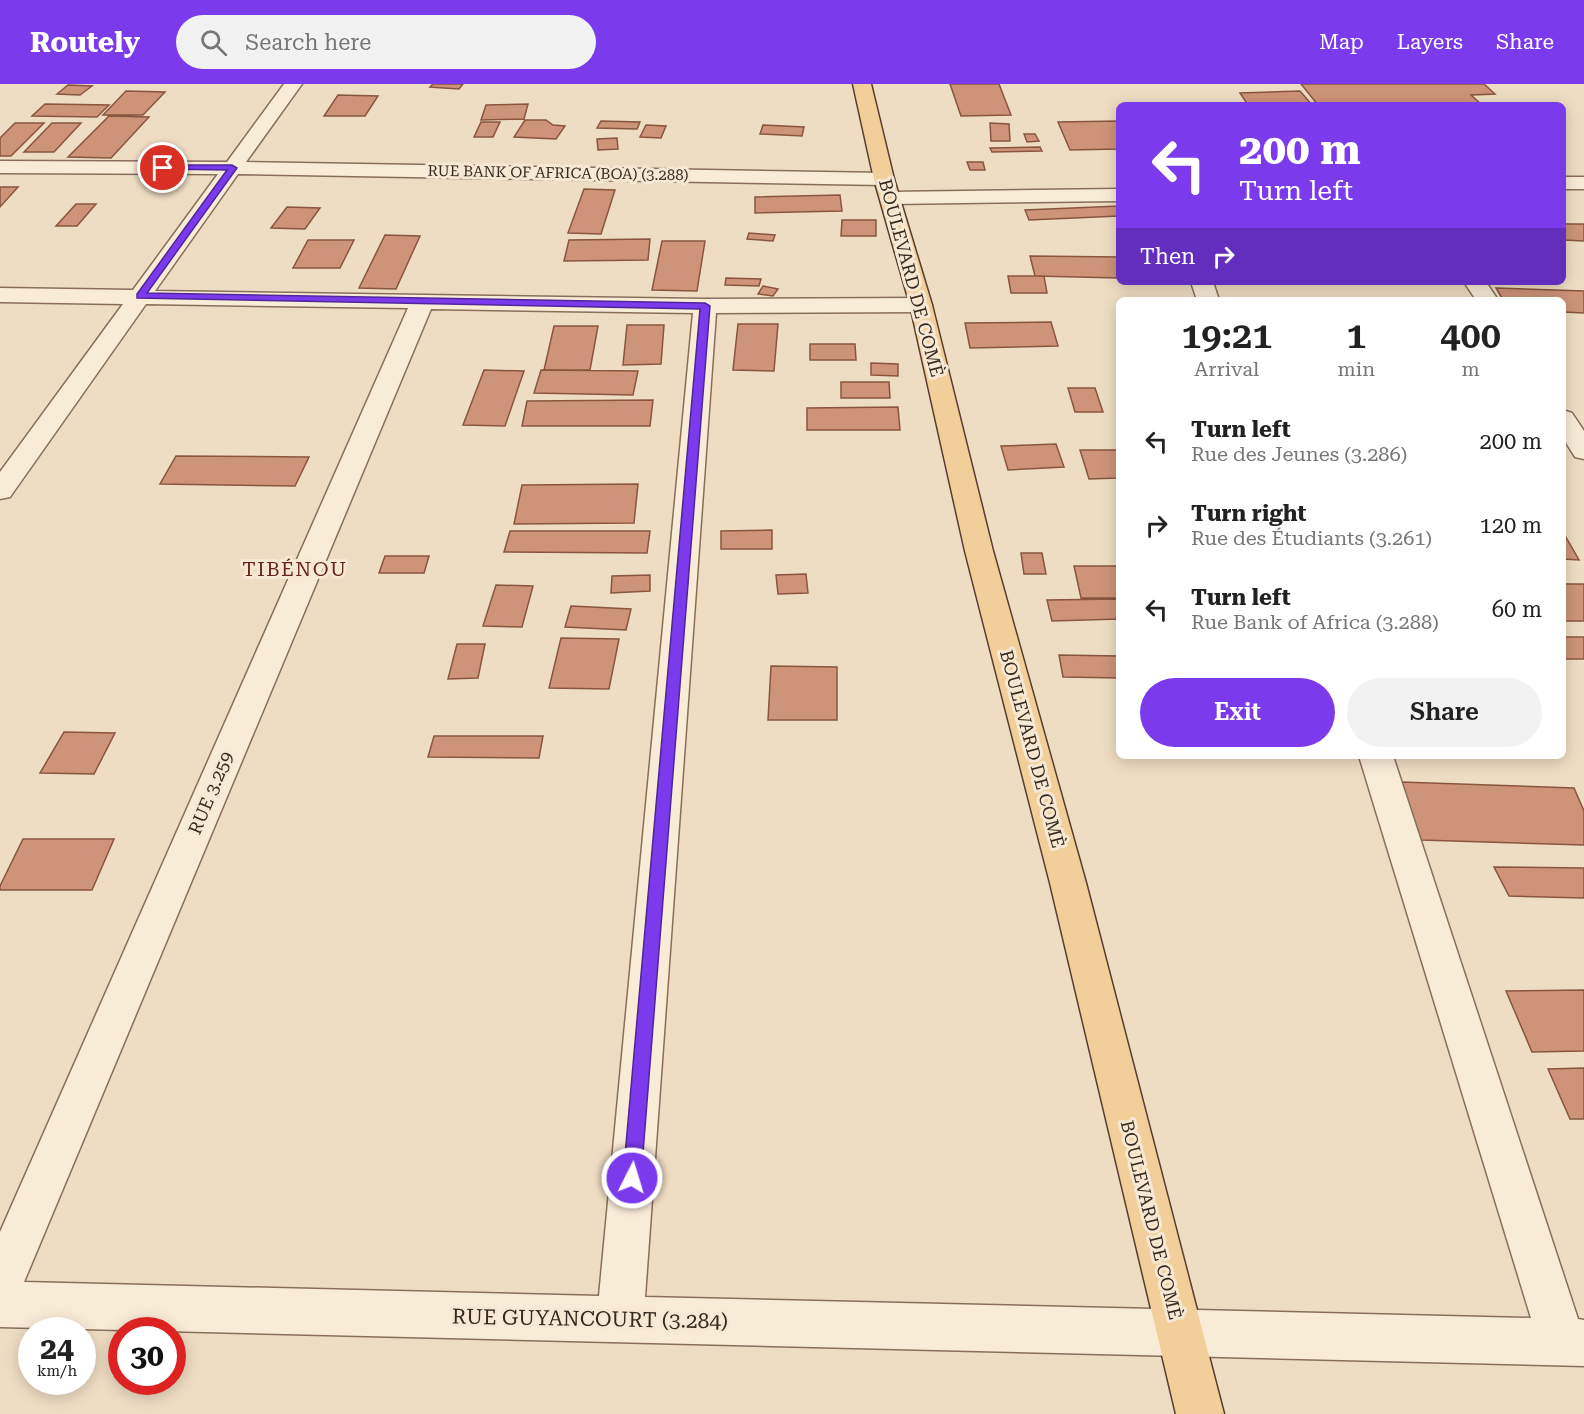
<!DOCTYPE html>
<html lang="en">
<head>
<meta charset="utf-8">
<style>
  :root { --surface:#fff; --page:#f2f2f2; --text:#222; --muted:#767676; --accent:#7c3aed }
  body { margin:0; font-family:"Roboto Serif",serif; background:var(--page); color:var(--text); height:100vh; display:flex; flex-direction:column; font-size:22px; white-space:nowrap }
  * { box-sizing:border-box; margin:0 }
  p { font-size:20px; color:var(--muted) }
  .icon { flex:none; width:33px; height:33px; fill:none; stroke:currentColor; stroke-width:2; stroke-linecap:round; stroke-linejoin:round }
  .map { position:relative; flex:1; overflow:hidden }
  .sheet { position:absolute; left:1116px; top:213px; width:450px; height:462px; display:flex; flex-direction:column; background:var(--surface); border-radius:9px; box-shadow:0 3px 15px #0003 }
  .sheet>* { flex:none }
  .banner { position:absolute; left:1116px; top:18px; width:450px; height:183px; border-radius:9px; box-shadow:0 3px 15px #0003; background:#7c3aed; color:#fff; overflow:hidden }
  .speed { position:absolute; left:18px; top:1233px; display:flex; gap:12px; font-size:30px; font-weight:700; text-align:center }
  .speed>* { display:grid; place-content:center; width:78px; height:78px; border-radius:50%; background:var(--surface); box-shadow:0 3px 15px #0003; line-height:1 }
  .speed small { font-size:15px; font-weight:400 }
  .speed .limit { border:9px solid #d22; background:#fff; color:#111 }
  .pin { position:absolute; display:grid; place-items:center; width:51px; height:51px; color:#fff; margin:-26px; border:3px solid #fff; border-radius:50%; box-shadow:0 2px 6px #0007 }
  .me { position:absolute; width:66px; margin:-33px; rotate:5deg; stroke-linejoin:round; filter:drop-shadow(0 0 4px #0008) }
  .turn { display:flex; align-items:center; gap:21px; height:126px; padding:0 24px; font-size:27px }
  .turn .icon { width:78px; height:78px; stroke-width:2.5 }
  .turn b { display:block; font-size:42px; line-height:51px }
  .then { display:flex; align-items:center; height:57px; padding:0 24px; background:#0003; gap:12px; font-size:22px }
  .eta { display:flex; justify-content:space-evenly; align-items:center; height:102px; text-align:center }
  .eta b { font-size:36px; font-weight:600; line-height:42px }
  .action { display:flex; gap:12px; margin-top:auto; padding:12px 24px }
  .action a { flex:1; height:69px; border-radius:36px; background:var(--accent); color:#fff; font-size:24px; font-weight:600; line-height:69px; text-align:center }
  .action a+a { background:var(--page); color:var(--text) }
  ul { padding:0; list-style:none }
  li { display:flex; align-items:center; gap:18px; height:84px; padding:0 24px }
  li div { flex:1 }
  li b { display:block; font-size:22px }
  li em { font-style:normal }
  header { display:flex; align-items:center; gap:36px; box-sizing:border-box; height:84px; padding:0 30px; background:var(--accent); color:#fff }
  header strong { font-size:28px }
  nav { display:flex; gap:33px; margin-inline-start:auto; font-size:21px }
  .search { width:420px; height:54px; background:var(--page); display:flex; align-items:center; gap:15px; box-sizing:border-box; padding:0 21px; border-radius:33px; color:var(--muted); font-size:22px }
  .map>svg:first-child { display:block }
  .building { fill:#cd9479; stroke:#89553f; stroke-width:1.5 }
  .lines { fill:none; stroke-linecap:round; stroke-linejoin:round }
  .street-casing { stroke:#896e5a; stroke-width:3 }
  .primary-casing { stroke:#573d2e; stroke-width:3 }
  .street { fill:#f9ecd7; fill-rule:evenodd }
  .primary { fill:#f2ce9b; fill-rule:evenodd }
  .route { fill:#7c3aed; stroke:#51269a; stroke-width:1.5 }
  .labels { text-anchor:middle; stroke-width:6; stroke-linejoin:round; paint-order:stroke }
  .far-street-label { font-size:15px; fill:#39281e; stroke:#f6e8d3 }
  .street-label { font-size:18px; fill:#39281e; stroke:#f6e8d3 }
  .neighbourhood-label { font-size:20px; letter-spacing:1.5px; fill:#66251d; stroke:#f6e8d3 }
  .near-street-label { font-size:21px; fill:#39281e; stroke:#f6e8d3 }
</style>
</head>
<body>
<header>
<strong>Routely</strong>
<div class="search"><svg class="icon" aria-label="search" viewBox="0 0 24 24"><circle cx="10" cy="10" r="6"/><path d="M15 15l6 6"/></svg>Search here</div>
<nav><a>Map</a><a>Layers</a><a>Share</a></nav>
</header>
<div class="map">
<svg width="1584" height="1330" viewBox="0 0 1584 1330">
  <rect width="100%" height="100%" fill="#efddc3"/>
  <path class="building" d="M 433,0 L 463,0 L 459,5 L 430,3 Z
    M 950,0 L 999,0 L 1011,31 L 961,32 Z
    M 1301,0 L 1484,0 L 1495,10 L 1471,11 L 1482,21 L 1318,21 Z
    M 68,1 L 92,2 L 80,11 L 57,10 Z
    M 126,7 L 165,8 L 143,31 L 103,31 Z
    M 1300,7 L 1312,21 L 1248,21 L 1240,9 Z
    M 338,11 L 378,12 L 365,32 L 324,32 Z
    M 45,20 L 109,21 L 97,33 L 32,32 Z
    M 528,20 L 524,35 L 481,36 L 486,21 Z
    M 109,32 L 149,33 L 111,74 L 68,73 Z
    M 525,36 L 546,36 L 553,41 L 565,42 L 556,55 L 514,53 Z
    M 601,37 L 640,38 L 637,45 L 597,44 Z
    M 1119,37 L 1119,65 L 1070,66 L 1058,38 Z
    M 481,38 L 500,38 L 493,53 L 474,53 Z
    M 15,39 L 44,39 L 11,72 L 0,72 L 0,54 Z
    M 52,39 L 81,39 L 54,68 L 24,68 Z
    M 990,39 L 1009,40 L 1010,57 L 991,57 Z
    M 646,41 L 666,42 L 661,54 L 640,53 Z
    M 763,41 L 804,43 L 802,52 L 760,50 Z
    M 1024,50 L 1035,50 L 1039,57 L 1027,58 Z
    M 617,54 L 618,65 L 598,66 L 597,55 Z
    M 1040,63 L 1042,67 L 992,68 L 990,64 Z
    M 967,78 L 983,78 L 985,86 L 970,86 Z
    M 0,103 L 18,103 L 0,123 Z
    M 584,105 L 615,106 L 601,150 L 568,149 Z
    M 840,111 L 842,127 L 755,129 L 755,113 Z
    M 76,120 L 96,120 L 77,142 L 56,142 Z
    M 1119,122 L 1119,132 L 1029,136 L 1025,126 Z
    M 287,123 L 320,124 L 305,145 L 271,144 Z
    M 842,136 L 876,136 L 876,152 L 841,152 Z
    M 1563,140 L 1584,140 L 1584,157 L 1563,156 Z
    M 749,149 L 775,151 L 773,157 L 747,155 Z
    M 385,151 L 420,152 L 396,205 L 359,204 Z
    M 650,155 L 648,176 L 564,177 L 569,156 Z
    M 308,156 L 354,156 L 340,184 L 293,184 Z
    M 662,157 L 705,157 L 697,207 L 652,206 Z
    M 1030,172 L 1119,173 L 1119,194 L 1035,192 Z
    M 1008,192 L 1044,192 L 1047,209 L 1011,209 Z
    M 726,194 L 761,195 L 759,202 L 725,201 Z
    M 763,202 L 778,205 L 773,212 L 758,210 Z
    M 1496,204 L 1584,207 L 1584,229 L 1563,228 L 1563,216 L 1503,216 Z
    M 1051,238 L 1058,262 L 970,264 L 965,239 Z
    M 738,240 L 778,240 L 774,287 L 733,286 Z
    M 627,241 L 664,241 L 661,280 L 623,281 Z
    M 554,242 L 598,242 L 590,286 L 544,286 Z
    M 810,260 L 855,260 L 856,276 L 810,276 Z
    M 871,279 L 898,280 L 898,292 L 871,291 Z
    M 484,286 L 524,287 L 505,342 L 463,341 Z
    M 541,286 L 638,287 L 633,311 L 534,309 Z
    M 841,298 L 889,298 L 890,314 L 841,314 Z
    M 1068,304 L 1095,304 L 1103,328 L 1075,328 Z
    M 653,316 L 650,342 L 522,342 L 527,317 Z
    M 898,323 L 900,346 L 807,346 L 807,324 Z
    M 1056,360 L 1064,383 L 1008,386 L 1001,362 Z
    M 1080,366 L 1119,366 L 1119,394 L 1089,395 Z
    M 176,372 L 309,373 L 295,402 L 160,400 Z
    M 638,400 L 634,439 L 514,440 L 522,401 Z
    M 772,446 L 772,465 L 721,465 L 721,447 Z
    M 510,447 L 650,447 L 647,469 L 504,468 Z
    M 1563,448 L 1579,476 L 1563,475 Z
    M 1021,469 L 1042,469 L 1046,490 L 1024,490 Z
    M 385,472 L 429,472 L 424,489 L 379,489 Z
    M 1074,482 L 1119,482 L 1119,514 L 1081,514 Z
    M 806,490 L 808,509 L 778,510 L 776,491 Z
    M 650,491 L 650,507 L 611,509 L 612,492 Z
    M 1563,500 L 1584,500 L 1584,537 L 1563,537 Z
    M 496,501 L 533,502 L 522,543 L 483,542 Z
    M 1119,515 L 1119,535 L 1052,537 L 1047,516 Z
    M 571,522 L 631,525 L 626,546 L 565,543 Z
    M 1563,553 L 1584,553 L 1584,575 L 1566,575 L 1563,571 Z
    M 561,554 L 619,555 L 609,605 L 549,604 Z
    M 457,560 L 485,560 L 478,594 L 448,595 Z
    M 1059,571 L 1119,572 L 1119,594 L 1063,593 Z
    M 771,582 L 837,583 L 837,636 L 768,636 Z
    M 64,648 L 115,649 L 94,690 L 40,689 Z
    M 434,652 L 543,652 L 539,674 L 428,673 Z
    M 1401,698 L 1574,704 L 1584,727 L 1584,761 L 1421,756 Z
    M 23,755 L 114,755 L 92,806 L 0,806 L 0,802 Z
    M 1494,783 L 1584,784 L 1584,814 L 1509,812 Z
    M 1584,906 L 1584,967 L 1532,968 L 1506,907 Z
    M 1584,984 L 1584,1035 L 1570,1035 L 1548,985 Z"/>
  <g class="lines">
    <defs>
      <path id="street" d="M 284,0 L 302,0 L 246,78 L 884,89 L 891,91 L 894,95 L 891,99 L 884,101 L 238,90 L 155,207 L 705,215 L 921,214 L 929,216 L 932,221 L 929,226 L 921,228 L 716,229 L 645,1213 L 1531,1234 L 1359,672 L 1393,672 L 1578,1235 L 1584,1236 L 1584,1282 L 0,1243 L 0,1148 L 408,224 L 146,220 L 10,413 L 0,415 L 0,388 L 123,220 L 0,218 L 0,204 L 133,206 L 218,90 L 0,89 L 0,77 L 227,78 ZM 431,225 L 693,229 L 599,1212 L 24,1198 Z
        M 1563,93 L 1584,93 L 1584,105 L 1563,105 Z
        M 1119,105 L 1119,117 L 890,120 L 883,118 L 880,114 L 883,110 L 890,108 Z
        M 1191,198 L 1213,198 L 1219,216 L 1197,216 Z
        M 1464,198 L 1486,198 L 1498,216 L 1476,216 Z
        M 1563,326 L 1572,329 L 1584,347 L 1584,375 L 1575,373 L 1563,354 Z"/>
      <path id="primary" d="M 853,0 L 871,0 L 894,95 L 932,221 L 993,467 L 1086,799 L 1224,1330 L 1176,1330 L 1050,799 L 965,467 L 910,221 L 874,95 Z"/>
    </defs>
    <use href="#street" class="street-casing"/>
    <use href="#primary" class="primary-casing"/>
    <use href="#street" class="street"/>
    <use href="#primary" class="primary"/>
  </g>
  <path class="route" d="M 163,81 L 232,81 L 237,84 L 147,209 L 705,219 L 710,222 L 641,1094 L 638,1100 L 632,1103 L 626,1100 L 623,1094 L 700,225 L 137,214 L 137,210 L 227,86 L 160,85 L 159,84 Z"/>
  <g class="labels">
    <g class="far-street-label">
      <text transform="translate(558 89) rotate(1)" y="5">RUE BANK OF AFRICA (BOA) (3.288)</text>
    </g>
    <g class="street-label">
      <text transform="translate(911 194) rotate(75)" y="6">BOULEVARD DE COMÈ</text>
      <text transform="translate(1032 665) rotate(75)" y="6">BOULEVARD DE COMÈ</text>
      <text transform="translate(211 709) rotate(-67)" y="6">RUE 3.259</text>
      <text transform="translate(1151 1136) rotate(76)" y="6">BOULEVARD DE COMÈ</text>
    </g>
    <g class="neighbourhood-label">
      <text x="295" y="492">TIBÉNOU</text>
    </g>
    <g class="near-street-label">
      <text transform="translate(590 1235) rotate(1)" y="7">RUE GUYANCOURT (3.284)</text>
    </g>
  </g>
</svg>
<div class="speed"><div>24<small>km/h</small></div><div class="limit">30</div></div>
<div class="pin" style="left:163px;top:84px;background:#d93025"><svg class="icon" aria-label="arrive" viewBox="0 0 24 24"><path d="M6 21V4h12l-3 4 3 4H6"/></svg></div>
<svg class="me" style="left:632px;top:1094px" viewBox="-20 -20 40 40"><circle r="17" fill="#7c3aed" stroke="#fff" stroke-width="3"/><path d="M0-11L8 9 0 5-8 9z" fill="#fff"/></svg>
<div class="banner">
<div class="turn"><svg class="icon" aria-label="left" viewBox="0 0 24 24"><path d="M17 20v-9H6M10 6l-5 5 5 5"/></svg><div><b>200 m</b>Turn left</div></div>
<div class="then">Then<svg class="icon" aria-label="right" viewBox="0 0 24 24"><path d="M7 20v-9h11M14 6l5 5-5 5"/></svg></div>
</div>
<section class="sheet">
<div class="eta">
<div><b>19:21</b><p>Arrival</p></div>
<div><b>1</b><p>min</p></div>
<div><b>400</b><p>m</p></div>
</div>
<ul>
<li><svg class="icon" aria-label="left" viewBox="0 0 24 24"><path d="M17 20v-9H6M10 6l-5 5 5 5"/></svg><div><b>Turn left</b><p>Rue des Jeunes (3.286)</p></div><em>200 m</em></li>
<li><svg class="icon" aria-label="right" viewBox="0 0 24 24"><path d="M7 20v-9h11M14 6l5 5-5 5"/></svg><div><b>Turn right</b><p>Rue des Étudiants (3.261)</p></div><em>120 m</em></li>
<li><svg class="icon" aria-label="left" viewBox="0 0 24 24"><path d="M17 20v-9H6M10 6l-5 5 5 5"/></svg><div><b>Turn left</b><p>Rue Bank of Africa (3.288)</p></div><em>60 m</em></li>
</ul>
<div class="action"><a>Exit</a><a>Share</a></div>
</section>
</div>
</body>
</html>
